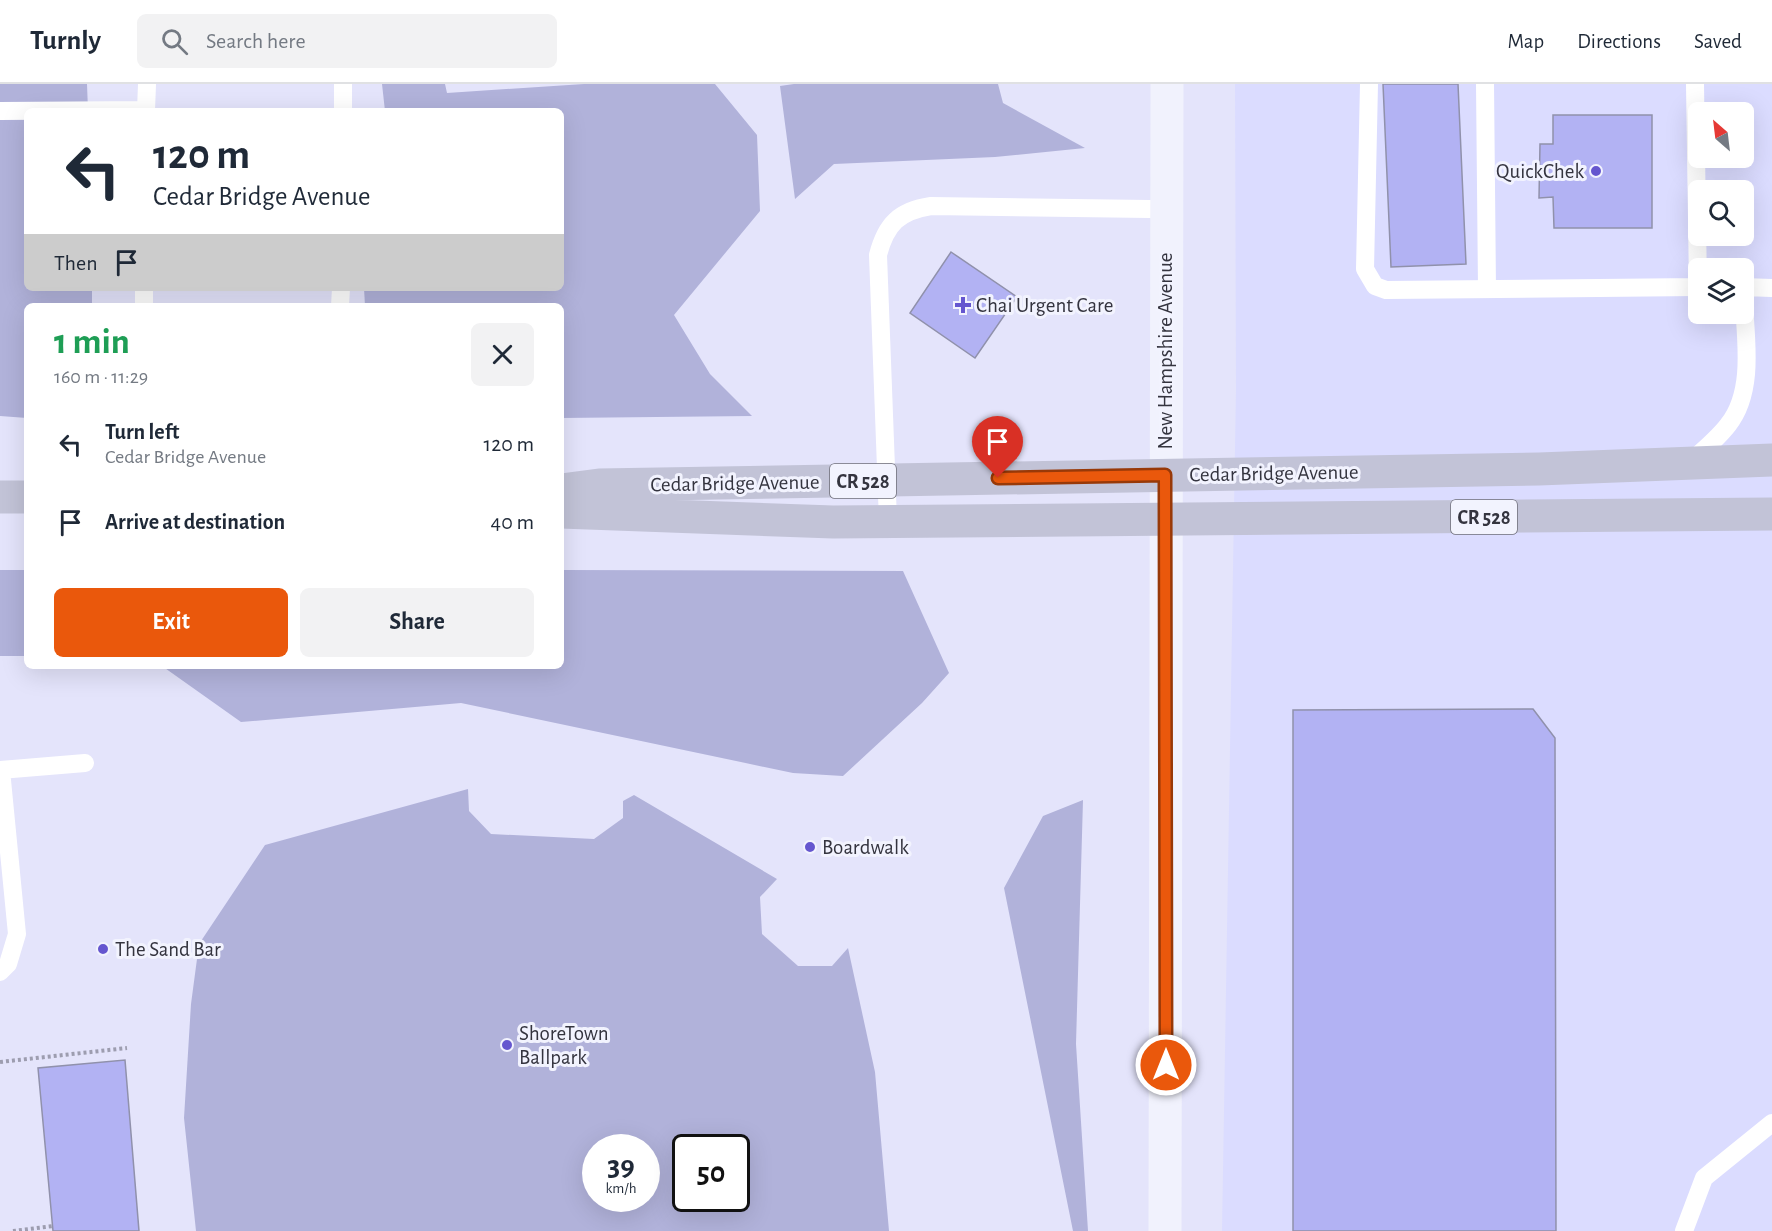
<!DOCTYPE html>
<html lang="en">
<head>
<meta charset="utf-8">
<style>
  :root { --surface:#fff; --page:#f2f2f3; --text:#1f2937; --muted:#747a83; --line:#e0e1e3; --accent:#ea580c }
  body { margin:0; font-family:"Alegreya Sans",sans-serif; background:var(--page); color:var(--text); height:100vh; display:flex; flex-direction:column; font-size:22px; white-space:nowrap }
  * { box-sizing:border-box; margin:0 }
  p { font-size:20px; color:var(--muted) }
  .icon { flex:none; width:33px; height:33px; fill:none; stroke:currentColor; stroke-width:2; stroke-linecap:round; stroke-linejoin:round }
  .map { position:relative; flex:1; overflow:hidden }
  .sheet { position:absolute; left:24px; top:219px; width:540px; height:366px; display:flex; flex-direction:column; background:var(--surface); border-radius:9px; box-shadow:0 6px 24px #0002 }
  .sheet>* { flex:none }
  .banner { position:absolute; left:24px; top:24px; width:540px; height:183px; border-radius:9px; box-shadow:0 6px 24px #0002; background:#fff; color:var(--text); overflow:hidden }
  .needle { width:39px; rotate:332deg }
  .tools { position:absolute; left:1688px; top:18px; display:grid; gap:12px }
  .tools a { display:grid; place-items:center; width:66px; height:66px; border-radius:9px; background:var(--surface); box-shadow:0 6px 24px #0002; font-size:30px }
  .speed { position:absolute; left:582px; top:1050px; display:flex; gap:12px; font-size:30px; font-weight:700; text-align:center }
  .speed>* { display:grid; place-content:center; width:78px; height:78px; border-radius:50%; background:var(--surface); box-shadow:0 6px 24px #0002; line-height:1 }
  .speed small { font-size:15px; font-weight:400 }
  .speed .limit { border:3px solid #111; border-radius:9px; background:#fff; color:#111 }
  .pin { position:absolute; display:grid; place-items:center; width:51px; height:51px; color:#fff; margin:-62px -26px; border-radius:50% 50% 50% 0; rotate:-45deg; box-shadow:0 0 6px #0007 }
  .pin .icon { rotate:45deg }
  .me { position:absolute; width:66px; margin:-33px; rotate:0deg; stroke-linejoin:round; filter:drop-shadow(0 0 4px #0008) }
  .turn { display:flex; align-items:center; gap:21px; height:126px; padding:0 30px; font-size:27px }
  .turn .icon { width:78px; height:78px; stroke-width:2.5 }
  .turn b { display:block; font-size:42px; line-height:51px }
  .then { display:flex; align-items:center; height:57px; padding:0 30px; background:#0003; gap:12px; font-size:22px }
  .round { display:grid; place-items:center; flex:none; width:63px; height:63px; border-radius:9px; background:var(--page) }
  .headline { display:flex; align-items:center; justify-content:space-between; height:102px; padding:0 30px }
  h1 { font-size:36px; font-weight:600; line-height:45px; color:#1e9e55 }
  .cta { display:flex; gap:12px; margin-top:auto; padding:12px 30px }
  .cta a { flex:1; height:69px; border-radius:9px; background:var(--accent); color:#fff; font-size:24px; font-weight:600; line-height:69px; text-align:center }
  .cta a+a { background:var(--page); color:var(--text) }
  ul { padding:0; list-style:none }
  li { display:flex; align-items:center; gap:18px; height:78px; padding:0 30px }
  li div { flex:1 }
  li b { display:block; font-size:22px }
  li em { font-style:normal }
  header { display:flex; align-items:center; gap:36px; box-sizing:border-box; height:84px; padding:0 30px; background:var(--surface); border-bottom:2px solid var(--line) }
  header strong { font-size:28px }
  nav { display:flex; gap:33px; margin-inline-start:auto; font-size:21px }
  .search { width:420px; height:54px; background:var(--page); display:flex; align-items:center; gap:15px; box-sizing:border-box; padding:0 21px; border-radius:9px; color:var(--muted); font-size:22px }
  .map>svg:first-child { display:block }
  .built { fill:#dbdcff; fill-rule:evenodd }
  .green { fill:#b1b2da; fill-rule:evenodd }
  .building { fill:#b2b2f3; stroke:#9091ab; stroke-width:1.5 }
  .lines { fill:none; stroke-linecap:round; stroke-linejoin:round }
  .path { stroke:#9d9daf; stroke-width:4; stroke-dasharray:3 3; stroke-linecap:butt }
  .service { stroke:#fff; stroke-width:18 }
  .secondary { stroke:#f1f2fd; stroke-width:33 }
  .primary { stroke:#c2c3d7; stroke-width:33 }
  .route-casing { stroke:#983908; stroke-width:15 }
  .route { stroke:#ea580c; stroke-width:10 }
  .poi-dot { fill:#6556cf; stroke:#f2f3fe; stroke-width:2 }
  .labels { text-anchor:middle; stroke-width:6; stroke-linejoin:round; paint-order:stroke }
  .shield { fill:#f2f3fe; stroke:#6d6d78; stroke-width:1.5 }
  .shield-label { font-size:20px; font-weight:bold; fill:#34343f }
  .poi-label { font-size:21px; fill:#34343f; stroke:#f2f3fe; text-anchor:start }
  .street-label { font-size:21px; fill:#34343f; stroke:#f2f3fe }
</style>
</head>
<body>
<header>
<strong>Turnly</strong>
<div class="search"><svg class="icon" aria-label="search" viewBox="0 0 24 24"><circle cx="10" cy="10" r="6"/><path d="M15 15l6 6"/></svg>Search here</div>
<nav><a>Map</a><a>Directions</a><a>Saved</a></nav>
</header>
<div class="map">
<svg width="1772" height="1147" viewBox="0 0 1772 1147">
  <rect width="100%" height="100%" fill="#e4e4fb"/>
  <path class="built" d="M 1235,0 L 1772,0 L 1772,1147 L 1222,1147 L 1236,305 ZM 1698,28 L 1743,28 L 1743,74 L 1698,74 ZM 1698,106 L 1743,106 L 1743,152 L 1698,152 ZM 1698,184 L 1743,184 L 1743,230 L 1698,230 Z"/>
  <path class="green" d="M 0,0 L 87,0 L 88,27 L 27,27 L 27,204 L 92,204 L 92,222 L 27,222 L 27,334 L 0,332 Z
    M 382,0 L 445,0 L 447,9 L 584,0 L 715,0 L 757,51 L 760,127 L 674,231 L 710,290 L 752,332 L 561,334 L 561,222 L 365,222 L 364,204 L 561,204 L 561,27 L 385,27 Z
    M 794,0 L 998,0 L 1003,19 L 1085,64 L 995,73 L 834,80 L 795,115 L 780,2 Z
    M 0,486 L 27,486 L 27,572 L 0,572 Z
    M 561,486 L 903,487 L 949,589 L 922,619 L 843,692 L 793,689 L 461,619 L 241,638 L 162,582 L 561,582 Z
    M 468,705 L 469,727 L 491,750 L 594,755 L 623,734 L 623,717 L 634,711 L 777,795 L 760,813 L 762,850 L 798,882 L 832,882 L 848,864 L 875,988 L 889,1147 L 196,1147 L 184,1034 L 191,920 L 199,860 L 265,761 ZM 596,1064 L 646,1064 L 646,1114 L 596,1114 ZM 686,1064 L 736,1064 L 736,1114 L 686,1114 Z
    M 1083,716 L 1076,960 L 1088,1147 L 1073,1147 L 1004,804 L 1043,732 Z"/>
  <path class="building" d="M 1383,0 L 1458,0 L 1466,180 L 1391,183 Z
    M 1553,31 L 1652,31 L 1652,144 L 1554,144 L 1553,113 L 1539,114 L 1540,60 L 1553,60 Z
    M 951,168 L 1017,213 L 975,274 L 910,229 Z
    M 1533,625 L 1555,654 L 1556,1147 L 1293,1147 L 1293,626 Z
    M 125,976 L 139,1147 L 53,1147 L 38,984 Z"/>
  <g class="lines">
    <path class="path" d="M 0,978 L 127,964
      M 13,1147 L 53,1142"/>
    <path class="service" d="M 1369,0 L 1365,185 L 1375,202 L 1386,206 L 1697,203
      M 1485,0 L 1487,205
      M 1695,0 L 1698,203
      M 0,27 L 146,26
      M 146,27 L 147,0
      M 343,27 L 343,0
      M 1743,203 L 1772,204
      M 144,204 L 144,222
      M 340,222 L 341,204
      M 1691,377 C 1704,366 1718,354 1728,341 C 1757,305 1744,246 1743,203
      M 888,437 L 878,171 C 886,140 899,127 931,122 L 1150,125 L 1165,128
      M 0,686 L 85,679
      M 0,888 L 8,880 L 17,850 L 1,686
      M 1684,1147 L 1704,1094 L 1772,1039"/>
    <path class="secondary" d="M 1165,1147 L 1167,0"/>
    <path class="primary" d="M 561,406 L 599,401 L 1539,385 L 1772,376
      M 0,413 L 27,413
      M 561,428 L 833,438 L 1772,430"/>
  </g>
  <g class="lines">
    <defs>
      <path id="route" d="M 998,394 L 1165,391 L 1166,981"/>
    </defs>
    <use href="#route" class="route-casing"/>
    <use href="#route" class="route"/>
  </g>
  <g class="poi-dot">
    <circle cx="1596" cy="87" r="6"/>
    <path d="M960 212h6v6h6v6h-6v6h-6v-6h-6v-6h6z"/>
    <circle cx="810" cy="763" r="6"/>
    <circle cx="103" cy="865" r="6"/>
    <circle cx="507" cy="961" r="6"/>
  </g>
  <g class="labels">
    <g class="shield">
      <rect x="830" y="380" width="66" height="34" rx="4.5"/>
      <rect x="1451" y="416" width="66" height="34" rx="4.5"/>
    </g>
    <g class="shield-label">
      <text x="863" y="404">CR 528</text>
      <text x="1484" y="440">CR 528</text>
    </g>
    <g class="poi-label">
      <text x="1584" y="94" text-anchor="end">QuickChek</text>
      <text x="976" y="228">Chai Urgent Care</text>
      <text x="822" y="770">Boardwalk</text>
      <text x="115" y="872">The Sand Bar</text>
      <text x="519" y="956">ShoreTown<tspan x="519" dy="24">Ballpark</tspan></text>
    </g>
    <g class="street-label">
      <text transform="translate(1165 267) rotate(-90)" y="7">New Hampshire Avenue</text>
      <text transform="translate(1274 389) rotate(-1)" y="7">Cedar Bridge Avenue</text>
      <text transform="translate(735 399) rotate(-1)" y="7">Cedar Bridge Avenue</text>
    </g>
  </g>
</svg>
<div class="tools">
<a><svg class="needle" viewBox="-14 -14 28 28"><path d="M0-13l5 13h-10z" fill="#e53935"/><path d="M0 13l5-13h-10z" fill="#747a83"/></svg></a>
<a><svg class="icon" aria-label="search" viewBox="0 0 24 24"><circle cx="10" cy="10" r="6"/><path d="M15 15l6 6"/></svg></a>
<a><svg class="icon" aria-label="layers" viewBox="0 0 24 24"><path d="M12 4l9 5-9 5-9-5zM3 14l9 5 9-5"/></svg></a>
</div>
<div class="speed"><div>39<small>km/h</small></div><div class="limit">50</div></div>
<div class="pin" style="left:998px;top:394px;background:#d93025"><svg class="icon" aria-label="arrive" viewBox="0 0 24 24"><path d="M6 21V4h12l-3 4 3 4H6"/></svg></div>
<svg class="me" style="left:1166px;top:981px" viewBox="-20 -20 40 40"><circle r="17" fill="#ea580c" stroke="#fff" stroke-width="3"/><path d="M0-11L8 9 0 5-8 9z" fill="#fff"/></svg>
<div class="banner">
<div class="turn"><svg class="icon" aria-label="left" viewBox="0 0 24 24"><path d="M17 20v-9H6M10 6l-5 5 5 5"/></svg><div><b>120 m</b>Cedar Bridge Avenue</div></div>
<div class="then">Then<svg class="icon" aria-label="arrive" viewBox="0 0 24 24"><path d="M6 21V4h12l-3 4 3 4H6"/></svg></div>
</div>
<section class="sheet">
<div class="headline"><div><h1>1 min</h1><p>160 m · 11:29</p></div><a class="round"><svg class="icon" aria-label="close" viewBox="0 0 24 24"><path d="M6 6l12 12M18 6L6 18"/></svg></a></div>
<ul>
<li><svg class="icon" aria-label="left" viewBox="0 0 24 24"><path d="M17 20v-9H6M10 6l-5 5 5 5"/></svg><div><b>Turn left</b><p>Cedar Bridge Avenue</p></div><em>120 m</em></li>
<li><svg class="icon" aria-label="arrive" viewBox="0 0 24 24"><path d="M6 21V4h12l-3 4 3 4H6"/></svg><div><b>Arrive at destination</b></div><em>40 m</em></li>
</ul>
<div class="cta"><a>Exit</a><a>Share</a></div>
</section>
</div>
</body>
</html>
